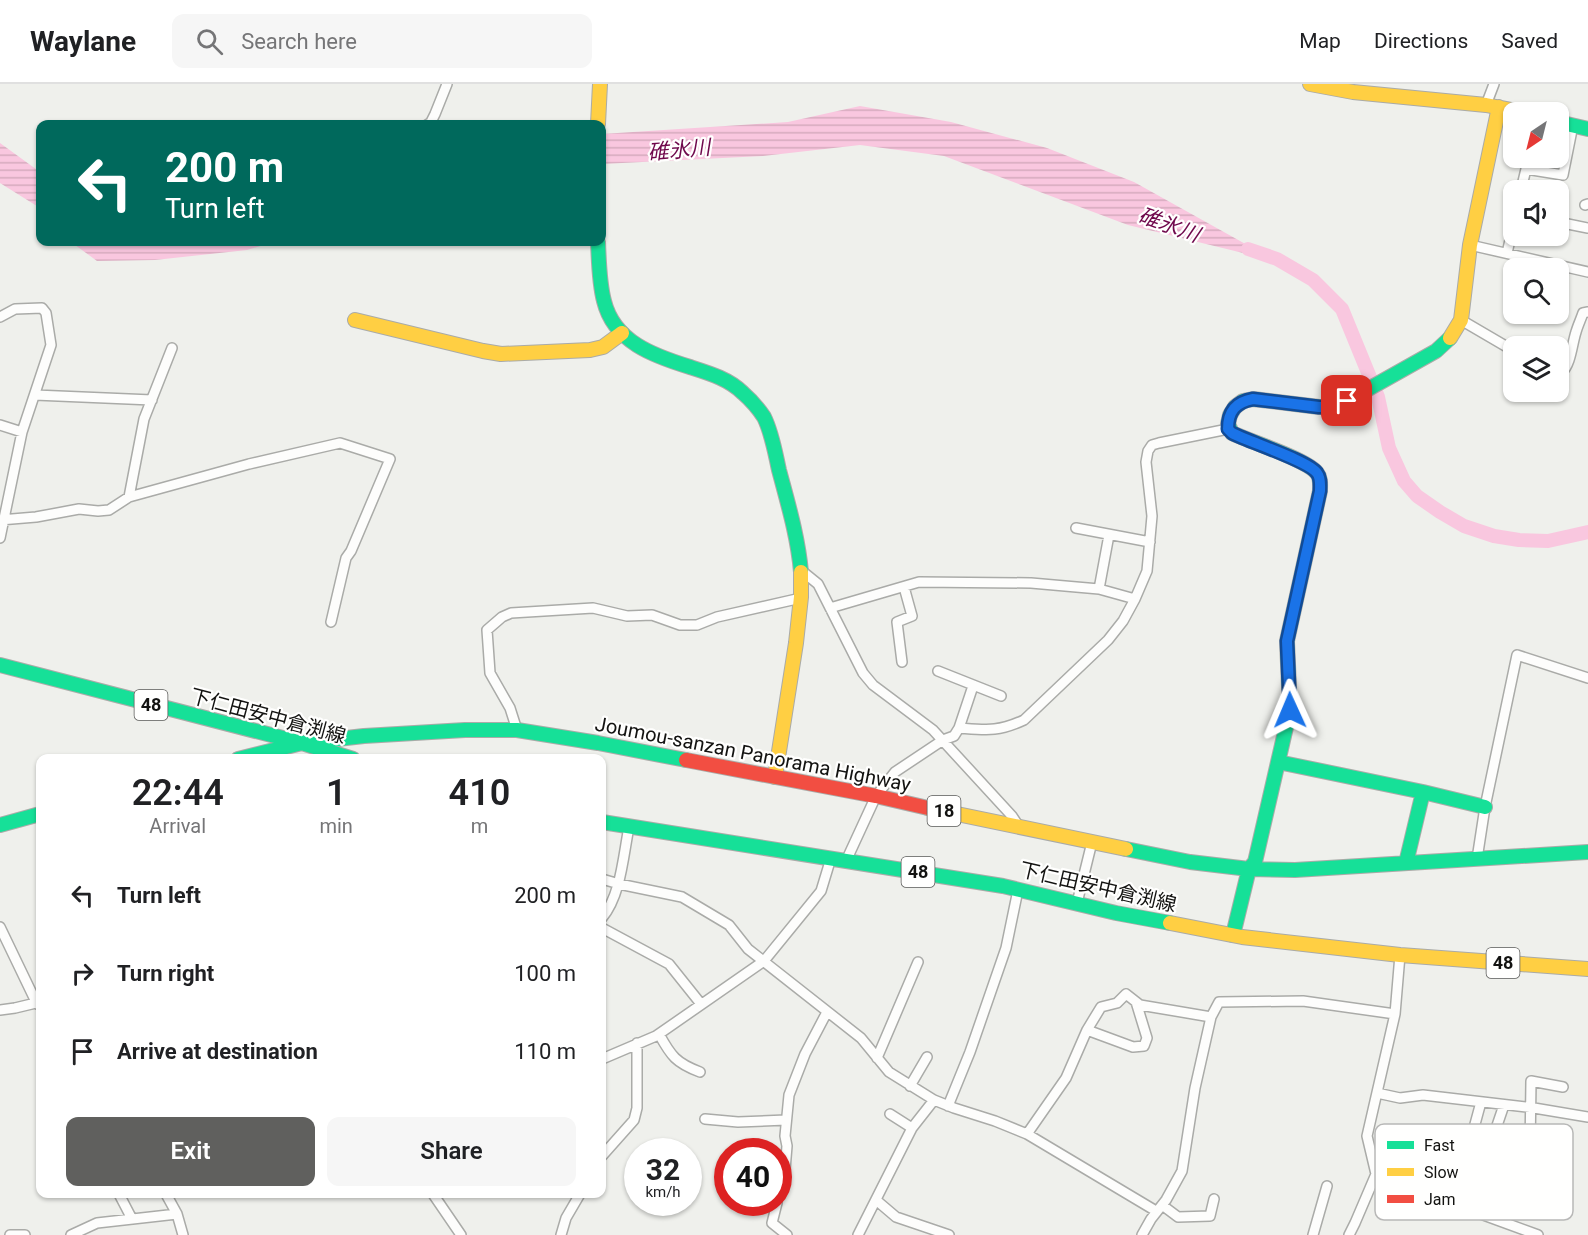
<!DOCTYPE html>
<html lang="en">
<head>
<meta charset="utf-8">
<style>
  :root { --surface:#fff; --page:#f6f6f6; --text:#202124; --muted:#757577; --line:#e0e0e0; --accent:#60605e }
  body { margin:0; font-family:Roboto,"Noto Sans JP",sans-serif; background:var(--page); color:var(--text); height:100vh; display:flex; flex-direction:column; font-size:22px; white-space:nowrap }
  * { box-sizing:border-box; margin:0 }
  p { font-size:20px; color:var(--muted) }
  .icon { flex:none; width:33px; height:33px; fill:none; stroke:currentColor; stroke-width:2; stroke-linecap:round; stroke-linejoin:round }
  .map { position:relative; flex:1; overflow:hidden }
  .panel { position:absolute; left:36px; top:670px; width:570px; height:444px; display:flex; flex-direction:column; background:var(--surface); border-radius:12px; box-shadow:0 2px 4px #0004 }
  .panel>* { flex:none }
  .top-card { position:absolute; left:36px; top:36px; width:570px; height:126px; border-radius:12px; box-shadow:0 2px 4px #0004; background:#00695c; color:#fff; overflow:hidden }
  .needle { width:39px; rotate:215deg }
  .controls { position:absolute; left:1503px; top:18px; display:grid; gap:12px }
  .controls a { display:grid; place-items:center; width:66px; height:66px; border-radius:12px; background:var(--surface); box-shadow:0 2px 4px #0004; font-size:30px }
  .speed { position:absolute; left:624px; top:1054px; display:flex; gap:12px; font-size:30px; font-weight:700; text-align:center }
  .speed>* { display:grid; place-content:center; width:78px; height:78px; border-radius:50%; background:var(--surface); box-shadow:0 2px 4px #0004; line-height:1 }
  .speed small { font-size:15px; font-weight:400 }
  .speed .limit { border:9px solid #d22; background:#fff; color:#111 }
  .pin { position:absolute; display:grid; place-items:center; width:51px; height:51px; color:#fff; margin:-26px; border-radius:12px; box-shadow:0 3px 9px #0006 }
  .me { position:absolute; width:66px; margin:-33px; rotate:359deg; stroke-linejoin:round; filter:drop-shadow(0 0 4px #0008) }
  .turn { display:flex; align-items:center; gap:21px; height:126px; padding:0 30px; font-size:27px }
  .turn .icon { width:78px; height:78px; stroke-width:2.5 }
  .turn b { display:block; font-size:42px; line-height:51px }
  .eta { display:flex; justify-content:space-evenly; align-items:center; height:102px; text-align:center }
  .eta b { font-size:36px; font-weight:600; line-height:42px }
  .cta { display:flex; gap:12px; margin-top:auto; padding:12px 30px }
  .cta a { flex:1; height:69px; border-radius:12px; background:var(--accent); color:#fff; font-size:24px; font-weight:600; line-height:69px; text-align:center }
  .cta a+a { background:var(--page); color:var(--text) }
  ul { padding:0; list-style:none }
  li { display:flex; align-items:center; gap:18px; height:78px; padding:0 30px }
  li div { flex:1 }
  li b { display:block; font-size:22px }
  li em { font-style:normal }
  header { display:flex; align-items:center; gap:36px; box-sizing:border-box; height:84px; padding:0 30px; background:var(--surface); border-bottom:2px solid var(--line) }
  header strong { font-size:28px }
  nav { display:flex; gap:33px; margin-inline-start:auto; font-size:21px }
  .search { width:420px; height:54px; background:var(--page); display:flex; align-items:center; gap:15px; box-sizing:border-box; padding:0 21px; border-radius:12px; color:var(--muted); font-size:22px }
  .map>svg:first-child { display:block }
  .water { fill:url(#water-rules) }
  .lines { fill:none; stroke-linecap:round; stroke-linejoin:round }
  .river { stroke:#f9c7df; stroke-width:14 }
  .street-casing { stroke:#aaaba8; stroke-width:12 }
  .fast-casing { stroke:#aaaba8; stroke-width:16 }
  .slow-casing { stroke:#aaaba8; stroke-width:16 }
  .jam-casing { stroke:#aaaba8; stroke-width:16 }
  .street { stroke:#fdfdfc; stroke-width:9 }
  .fast { stroke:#16e098; stroke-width:14 }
  .slow { stroke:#ffcf43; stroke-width:14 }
  .jam { stroke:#f24e42; stroke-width:14 }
  .route-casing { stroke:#114b97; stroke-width:15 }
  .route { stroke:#1a73e8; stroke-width:10 }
  .labels { text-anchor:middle; stroke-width:4.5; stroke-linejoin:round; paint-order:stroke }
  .shield { fill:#fffffe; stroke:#5a5a58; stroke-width:1.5 }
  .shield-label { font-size:18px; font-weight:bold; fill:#131311 }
  .street-label { font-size:20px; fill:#131311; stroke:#fffffe }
  .water-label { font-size:21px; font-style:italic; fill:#6f084c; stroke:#fffffe }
  .key { fill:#fffffe; stroke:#b8b8b7; stroke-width:1.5 }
  .key-label { font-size:16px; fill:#131311 }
</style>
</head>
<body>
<header>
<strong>Waylane</strong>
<div class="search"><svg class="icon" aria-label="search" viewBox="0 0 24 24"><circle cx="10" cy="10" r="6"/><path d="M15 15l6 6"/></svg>Search here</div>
<nav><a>Map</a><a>Directions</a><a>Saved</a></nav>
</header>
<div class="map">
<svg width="1588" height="1151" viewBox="0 0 1588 1151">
  <defs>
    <pattern id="water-rules" width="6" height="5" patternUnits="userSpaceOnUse" patternTransform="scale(1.5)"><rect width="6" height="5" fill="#f9c7df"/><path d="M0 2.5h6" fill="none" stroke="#d5aabe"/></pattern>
  </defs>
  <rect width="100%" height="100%" fill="#eff0ec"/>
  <path class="water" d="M 860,22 L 951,38 L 1047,64 L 1134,98 L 1276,177 L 1128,141 L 944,72 L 860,61 L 763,72 L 602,80 L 602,50 L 788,38 Z
    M 0,59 L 40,88 L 40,124 L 0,99 Z
    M 71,158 L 274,158 L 247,166 L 155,176 L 97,177 Z"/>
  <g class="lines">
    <path class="river" d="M 1248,165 L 1277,175 L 1313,196 L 1342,225 L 1378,313 L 1389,364 L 1404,397 L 1417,412 L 1440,428 L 1464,442 L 1494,452 L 1519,456 L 1548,457 L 1588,448"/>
    <defs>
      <path id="street" d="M 1486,21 L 1494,0
        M 428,40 L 430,40 L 435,30 L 447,0
        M 1521,106 L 1526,85 L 1563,91 L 1573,41
        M 1585,121 L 1588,120
        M 1558,138 L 1588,144
        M 1470,161 L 1588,188
        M 1507,169 L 1514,139
        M 0,233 L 15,225 L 42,224 L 46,229 L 51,261 L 22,348 L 0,454
        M 1461,236 L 1514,267
        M 1558,287 L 1562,288 C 1571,280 1572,260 1576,248 C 1578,241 1581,235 1583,229 L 1588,228
        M 35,311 L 152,316
        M 0,341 L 22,348
        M 129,413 L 144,335 L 172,264
        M 0,436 L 36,433 L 79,425 L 98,427 L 109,426 L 129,413 L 249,380 L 340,359 L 390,375 L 351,467 L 346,474 L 331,538
        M 1076,444 L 1150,458
        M 802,487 L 818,500 L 863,589 L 873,601 L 933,646 L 1012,732 L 1020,744
        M 1099,505 L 1109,451
        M 830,524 L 919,498 L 1031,499 L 1099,505 L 1135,515
        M 902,578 L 897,538 L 912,532 L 904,503
        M 938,587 L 1001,612
        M 959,644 L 973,602
        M 517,646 L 510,624 L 490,589 L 487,546 L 502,533 L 511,529 L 593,524 L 627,532 L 652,531 L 680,541 L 697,541 L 717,533 L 801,514
        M 1477,775 L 1485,723 L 1517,571 L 1588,594
        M 846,777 L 876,712 L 895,688 L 943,656 L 954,652 L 959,644 C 987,646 998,648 1024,636 L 1108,556 L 1123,537 L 1135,515 L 1147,487 L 1152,432 L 1146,378 L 1148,367 L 1152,361 L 1159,359 L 1228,345
        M 602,795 L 619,800 L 682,813 L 729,841 L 748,865 L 861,954 L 889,988 L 934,1016 L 954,1024 L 995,1037 L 1027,1050 L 1156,1127
        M 1077,819 L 1092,758
        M 602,834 C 621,811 623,773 629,743
        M 0,843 L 37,920
        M 602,844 L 669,880 L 701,920
        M 1136,918 L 1147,954 L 1144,962 L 1133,963 L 1087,946 L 1101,923 L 1117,919 L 1126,910 L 1140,921 L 1211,933
        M 0,926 L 15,924 L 40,918
        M 659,950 C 671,972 676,979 700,988
        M 877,974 L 918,878
        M 602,975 L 656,952 L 764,877 L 821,807 L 831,774
        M 910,1002 L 927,973
        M 1377,1009 L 1400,1014 L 1423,1011 L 1534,1024 L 1588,1033
        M 948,1022 L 970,968 L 1006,864 L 1018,806
        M 890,1030 L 912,1044
        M 705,1035 L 738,1038 L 786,1036
        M 1027,1050 L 1066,994 L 1087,946
        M 1468,1066 L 1481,1018
        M 1488,1068 L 1504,1021
        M 1545,1071 L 1530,1067 L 1531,997 L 1563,1003
        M 602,1072 L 634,1036 L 637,1024 L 637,959
        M 1376,1090 L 1437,1114 L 1538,1151
        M 119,1110 L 132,1135
        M 166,1110 L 177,1130 L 183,1151
        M 433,1110 L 461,1151
        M 778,1112 L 785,1086 L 787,1062 L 785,1052 L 789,1011 L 805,970 L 827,928
        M 876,1116 L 896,1133 L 949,1151
        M 777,1119 L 772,1139 L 787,1151
        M 1162,1121 L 1178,1133 L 1210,1132 L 1214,1115
        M 10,1151 L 25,1151
        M 71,1151 L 97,1139 L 177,1130
        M 561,1151 L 566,1134 L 580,1110
        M 858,1151 L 912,1044 L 934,1016
        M 1142,1151 L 1151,1135 L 1166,1116 L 1182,1087 L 1195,1004 L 1211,933 L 1219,918 L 1303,917 L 1395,930
        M 1313,1151 L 1327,1102
        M 1349,1151 L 1355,1139 L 1376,1090 L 1367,1052 L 1395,930 L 1400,871"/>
      <path id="fast" d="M 1558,38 L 1588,45
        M 598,158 C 599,178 599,198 604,217 C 614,258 654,272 690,283 C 709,289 729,295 743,309 C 751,316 758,324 764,333 C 772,349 775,368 779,386 C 788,420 798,453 801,488
        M 0,581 L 302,659 L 353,675
        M 238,675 L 302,659 L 364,652 L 465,646 L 517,646 L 598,659 L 686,676
        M 1278,678 L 1423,708 L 1485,723
        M 602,738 L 1003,802 L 1116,829 L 1170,839
        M 0,741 L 40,730
        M 1126,765 L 1190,778 L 1249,785 L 1295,786 L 1588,768
        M 1406,779 L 1423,708
        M 1233,851 L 1249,785 L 1255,778 L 1290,626 L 1287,557 L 1320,407 C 1320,401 1321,394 1317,389 C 1306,375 1251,358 1232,349 L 1228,340 L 1230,331 L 1235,323 L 1243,317 L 1253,315 L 1319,323 L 1327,323 L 1347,317 L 1436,267 L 1450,254"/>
      <path id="slow" d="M 1310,0 L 1353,8 L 1486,21 L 1522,28
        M 598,40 L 600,0
        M 355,236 L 483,267 L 501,270 L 590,266 L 603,263 L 622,249
        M 1450,254 L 1461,236 L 1470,161 L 1499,23
        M 775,693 L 796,559 L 801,513 L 801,488
        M 928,724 L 1126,765
        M 1170,839 L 1242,853 L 1400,871 L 1588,885"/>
      <path id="jam" d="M 686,676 L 876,712 L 928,724"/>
    </defs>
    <use href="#street" class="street-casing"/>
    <use href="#fast" class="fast-casing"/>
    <use href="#slow" class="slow-casing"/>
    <use href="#jam" class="jam-casing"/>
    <use href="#street" class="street"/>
    <use href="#fast" class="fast"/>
    <use href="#slow" class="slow"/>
    <use href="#jam" class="jam"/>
  </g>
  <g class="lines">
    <defs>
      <path id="route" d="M 1290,626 L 1287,557 L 1320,407 C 1320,401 1321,394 1317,389 C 1309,377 1249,358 1232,349 L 1228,345 C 1228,327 1236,318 1253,315 L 1319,323 L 1327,323 L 1347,317"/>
    </defs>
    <use href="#route" class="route-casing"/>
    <use href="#route" class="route"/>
  </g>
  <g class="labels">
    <g class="shield">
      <rect x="134.5" y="606" width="33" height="30" rx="4.5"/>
      <rect x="927.5" y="712" width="33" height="30" rx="4.5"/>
      <rect x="901.5" y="773" width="33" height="30" rx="4.5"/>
      <rect x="1486.5" y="864" width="33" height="30" rx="4.5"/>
    </g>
    <g class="shield-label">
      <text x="151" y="627">48</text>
      <text x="944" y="733">18</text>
      <text x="918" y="794">48</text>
      <text x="1503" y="885">48</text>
    </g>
    <g class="street-label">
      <text transform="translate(268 632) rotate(15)" y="7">下仁田安中倉渕線</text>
      <text transform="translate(753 670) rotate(11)" y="7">Joumou-sanzan Panorama Highway</text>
      <text transform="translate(1098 803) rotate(13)" y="7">下仁田安中倉渕線</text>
    </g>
    <g class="water-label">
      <text transform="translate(679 66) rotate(-5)" y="7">碓氷川</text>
      <text transform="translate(1169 141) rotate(20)" y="7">碓氷川</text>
    </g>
  </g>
  <rect x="1375" y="1040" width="198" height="96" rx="9" class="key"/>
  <rect x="1387" y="1057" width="27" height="8" fill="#16e098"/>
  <rect x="1387" y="1084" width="27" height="8" fill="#ffcf43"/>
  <rect x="1387" y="1111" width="27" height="8" fill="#f24e42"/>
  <g class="key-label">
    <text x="1424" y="1067">Fast</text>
    <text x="1424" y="1094">Slow</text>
    <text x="1424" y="1121">Jam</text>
  </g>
</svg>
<div class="controls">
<a><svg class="needle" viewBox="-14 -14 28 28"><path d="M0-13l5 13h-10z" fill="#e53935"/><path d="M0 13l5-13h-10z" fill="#757577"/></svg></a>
<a><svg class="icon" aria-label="sound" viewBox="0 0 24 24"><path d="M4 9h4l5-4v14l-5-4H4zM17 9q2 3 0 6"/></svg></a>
<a><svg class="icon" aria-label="search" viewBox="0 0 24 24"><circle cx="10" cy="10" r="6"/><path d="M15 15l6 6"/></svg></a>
<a><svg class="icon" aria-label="layers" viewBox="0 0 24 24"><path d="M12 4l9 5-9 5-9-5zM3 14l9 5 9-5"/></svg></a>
</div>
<div class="speed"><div>32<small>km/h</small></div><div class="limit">40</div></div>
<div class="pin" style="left:1347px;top:317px;background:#d93025"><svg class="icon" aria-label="arrive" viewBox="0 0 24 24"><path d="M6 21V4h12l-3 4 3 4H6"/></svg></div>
<svg class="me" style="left:1290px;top:626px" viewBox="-20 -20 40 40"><path d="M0-17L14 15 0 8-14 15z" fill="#1a73e8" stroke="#fff" stroke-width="4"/></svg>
<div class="top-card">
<div class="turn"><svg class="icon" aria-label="left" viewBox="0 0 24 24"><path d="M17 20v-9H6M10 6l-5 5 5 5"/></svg><div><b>200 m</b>Turn left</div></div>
</div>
<section class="panel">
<div class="eta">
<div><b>22:44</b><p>Arrival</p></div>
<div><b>1</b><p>min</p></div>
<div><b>410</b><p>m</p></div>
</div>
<ul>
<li><svg class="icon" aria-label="left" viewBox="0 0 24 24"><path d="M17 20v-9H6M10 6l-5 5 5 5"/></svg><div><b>Turn left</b></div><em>200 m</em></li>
<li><svg class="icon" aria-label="right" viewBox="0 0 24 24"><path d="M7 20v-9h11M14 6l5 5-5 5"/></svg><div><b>Turn right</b></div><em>100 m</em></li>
<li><svg class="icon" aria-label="arrive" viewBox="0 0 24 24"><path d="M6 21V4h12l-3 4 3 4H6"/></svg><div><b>Arrive at destination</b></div><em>110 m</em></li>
</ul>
<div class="cta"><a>Exit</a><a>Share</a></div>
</section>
</div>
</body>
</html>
